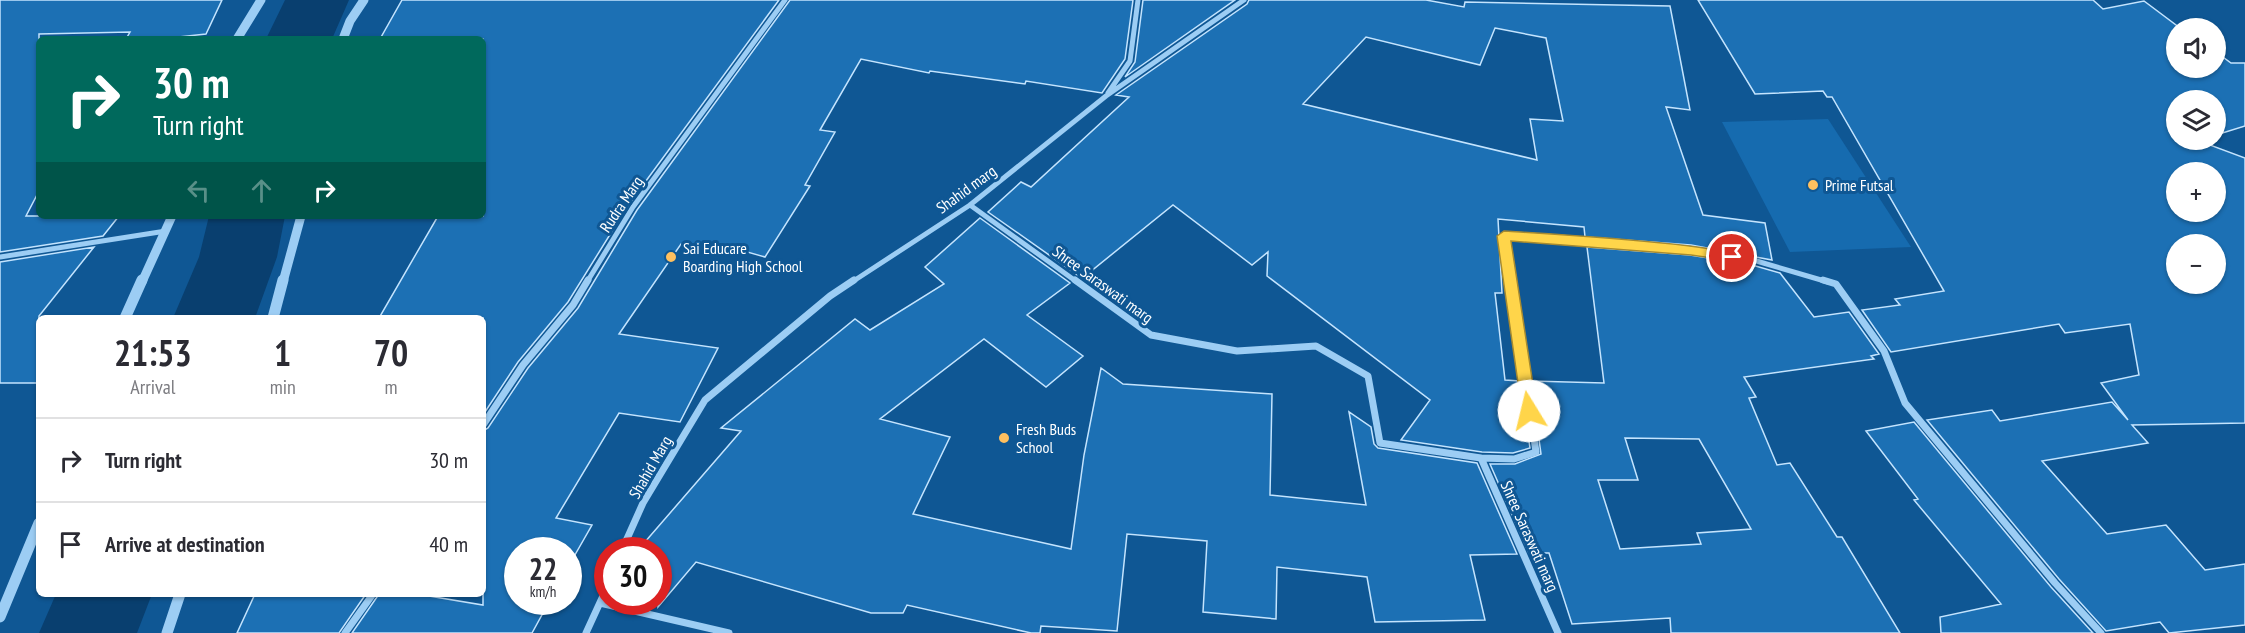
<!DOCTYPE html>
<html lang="en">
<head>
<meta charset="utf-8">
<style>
  :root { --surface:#fff; --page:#f7f7f7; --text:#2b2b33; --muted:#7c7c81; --line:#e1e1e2 }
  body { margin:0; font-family:"PT Sans Narrow",sans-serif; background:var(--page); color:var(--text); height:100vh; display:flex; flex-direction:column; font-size:22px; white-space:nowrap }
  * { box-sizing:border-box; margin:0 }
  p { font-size:20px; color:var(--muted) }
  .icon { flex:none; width:33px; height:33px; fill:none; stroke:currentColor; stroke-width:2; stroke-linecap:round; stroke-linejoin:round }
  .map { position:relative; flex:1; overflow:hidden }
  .drawer { position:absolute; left:36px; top:315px; width:450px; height:282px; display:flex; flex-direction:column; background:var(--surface); border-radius:9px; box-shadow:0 2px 4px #0004 }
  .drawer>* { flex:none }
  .hud { position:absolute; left:36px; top:36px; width:450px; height:183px; border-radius:9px; box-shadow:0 2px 4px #0004; background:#00695c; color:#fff; overflow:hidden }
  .tools { position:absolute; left:2166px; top:18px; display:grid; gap:12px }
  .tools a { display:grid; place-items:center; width:60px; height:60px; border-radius:50%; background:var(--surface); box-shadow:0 2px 4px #0004; font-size:30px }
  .speed { position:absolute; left:504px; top:537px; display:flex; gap:12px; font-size:30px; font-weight:700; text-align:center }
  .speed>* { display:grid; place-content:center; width:78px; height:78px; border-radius:50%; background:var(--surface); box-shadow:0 2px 4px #0004; line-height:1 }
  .speed small { font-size:15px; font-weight:400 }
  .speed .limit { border:9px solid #d22; background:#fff; color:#111 }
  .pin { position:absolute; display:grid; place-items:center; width:51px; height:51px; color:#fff; margin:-26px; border:3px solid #fff; border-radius:50%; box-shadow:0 2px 6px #0007 }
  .me { position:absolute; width:66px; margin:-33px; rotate:351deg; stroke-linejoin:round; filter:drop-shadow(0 0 4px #0008) }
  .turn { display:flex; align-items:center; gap:21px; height:126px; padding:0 18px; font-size:27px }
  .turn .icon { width:78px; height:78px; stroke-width:2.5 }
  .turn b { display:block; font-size:42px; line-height:51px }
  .lanes { display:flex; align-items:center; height:57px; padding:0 18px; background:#0003; justify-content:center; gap:30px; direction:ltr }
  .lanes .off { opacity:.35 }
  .eta { display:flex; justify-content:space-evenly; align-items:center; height:102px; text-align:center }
  .eta b { font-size:36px; font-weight:600; line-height:42px }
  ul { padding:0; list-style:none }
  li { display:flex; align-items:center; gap:18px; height:84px; padding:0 18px; border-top:2px solid var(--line) }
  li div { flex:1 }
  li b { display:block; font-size:22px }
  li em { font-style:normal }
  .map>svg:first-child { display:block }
  .green { fill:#166baf }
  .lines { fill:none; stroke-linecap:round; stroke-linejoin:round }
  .river { fill:#093f6f; fill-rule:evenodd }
  .building { fill:#1c70b4; stroke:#c4e4fe; stroke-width:1.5; fill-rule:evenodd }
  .minor-far1 { stroke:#9ccdf4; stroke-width:5 }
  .minor { stroke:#9ccdf4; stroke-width:7 }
  .tertiary-far1 { stroke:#9ccdf4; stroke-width:9 }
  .tertiary { stroke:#9ccdf4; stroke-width:11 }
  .route { fill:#ffd54a; stroke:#a68a30; stroke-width:1.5 }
  .poi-dot { fill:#ffc05f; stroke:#0f5794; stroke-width:2 }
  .labels { text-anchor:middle; stroke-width:6; stroke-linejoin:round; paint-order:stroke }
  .poi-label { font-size:16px; fill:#fff; stroke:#0f5794; text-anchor:start }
  .street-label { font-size:16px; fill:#fff; stroke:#0f5794 }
</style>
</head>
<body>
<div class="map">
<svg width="2245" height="633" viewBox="0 0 2245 633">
  <rect width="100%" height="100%" fill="#0f5794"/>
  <path class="green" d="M 1828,119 L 1911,247 L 1790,252 L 1722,122 Z"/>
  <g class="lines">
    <path class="river" d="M 285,0 L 349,0 L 332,39 L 266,39 Z
      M 209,216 L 285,216 L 277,257 L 255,318 L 173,318 L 199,257 Z
      M 56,594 L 152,594 L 137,633 L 39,633 Z"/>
  </g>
  <path class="building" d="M 0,0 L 222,0 L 206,34 L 160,39 L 126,39 L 130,32 L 39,34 L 39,191 L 26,216 L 119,216 L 103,236 L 0,252 Z
    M 402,0 L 779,0 L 629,204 L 568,302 L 518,362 L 483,415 L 483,318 L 379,318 L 438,216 L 483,216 L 483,39 L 380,39 Z
    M 790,0 L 1133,0 L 1125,59 L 1102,93 L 1026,81 L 1025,84 L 930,71 L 929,73 L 861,59 L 820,130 L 835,132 L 805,185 L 810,186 L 765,257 L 737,249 L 733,255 L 681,244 L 619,334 L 718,348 L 680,422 L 619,413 L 556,518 L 592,525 L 568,567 L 568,550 L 518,550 L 518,602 L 549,602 L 532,633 L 352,633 L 379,594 L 417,594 L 483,605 L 483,431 L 488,428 L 528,368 L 578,308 L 637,210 Z
    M 1143,0 L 1235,0 L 1125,77 L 1135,62 Z
    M 1249,0 L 1426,0 L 1464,7 L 1465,2 L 1670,6 L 1690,110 L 1666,107 L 1703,215 L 1765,223 L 1772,260 L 1691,245 L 1585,237 L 1584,227 L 1498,219 L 1502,293 L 1495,293 L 1505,380 L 1520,381 L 1530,448 L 1513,453 L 1482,452 L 1401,440 L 1430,400 L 1267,276 L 1268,252 L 1252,265 L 1173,205 L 1085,276 L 1082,274 L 1079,276 L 988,212 L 1021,182 L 1031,187 L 1129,97 L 1116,95 L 1247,4 ZM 1495,28 L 1546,38 L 1563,121 L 1530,119 L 1537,160 L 1303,104 L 1366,37 L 1480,65 Z
    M 1698,0 L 2093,0 L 2103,9 L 2144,1 L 2180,28 L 2176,28 L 2176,68 L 2216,68 L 2216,52 L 2231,63 L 2245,63 L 2245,126 L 2216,135 L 2216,100 L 2176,100 L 2176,140 L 2203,140 L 2199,141 L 2245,158 L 2245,423 L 2132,425 L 2148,443 L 2042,461 L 2107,534 L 2166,525 L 2205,570 L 2245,564 L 2245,625 L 2169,633 L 2160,622 L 2106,631 L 2059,579 L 1927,420 L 1992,410 L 2000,421 L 2112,402 L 2128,420 L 2101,383 L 2139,375 L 2130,324 L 2065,333 L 2059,324 L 1891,352 L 1862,310 L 1900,305 L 1895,299 L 1944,291 L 1832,97 L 1827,97 L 1823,91 L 1755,94 ZM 2176,172 L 2216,172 L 2216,212 L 2176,212 ZM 2176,244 L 2216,244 L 2216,284 L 2176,284 Z
    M 980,218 L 1070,283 L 1027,315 L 1083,356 L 1046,387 L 984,339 L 880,419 L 950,437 L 913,514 L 1071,549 L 1084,455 L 1101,368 L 1123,384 L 1272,394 L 1270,495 L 1366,505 L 1349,412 L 1371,427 L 1374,444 L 1378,448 L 1477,463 L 1517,554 L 1470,555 L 1485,620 L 1375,622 L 1367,577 L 1277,567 L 1276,619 L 1203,612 L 1207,541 L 1127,534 L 1117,631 L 1041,626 L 1040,633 L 1031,633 L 907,605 L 903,613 L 871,613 L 696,562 L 658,607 L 658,550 L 638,550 L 741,431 L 721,428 L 855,319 L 870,330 L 944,284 L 925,267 Z
    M 94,247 L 39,316 L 39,383 L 0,383 L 0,262 Z
    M 1587,247 L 1690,255 L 1752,265 L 1780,273 L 1814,317 L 1849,312 L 1879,354 L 1871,356 L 1874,359 L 1744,377 L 1756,397 L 1749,398 L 1777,465 L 1790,463 L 1837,537 L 1842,537 L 1900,633 L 1671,633 L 1670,618 L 1572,624 L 1549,553 L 1529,553 L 1490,464 L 1515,464 L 1541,454 L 1531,381 L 1604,383 ZM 1625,438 L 1699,439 L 1751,529 L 1697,533 L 1701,544 L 1620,549 L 1598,480 L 1638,480 Z
    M 1914,422 L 2051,587 L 2093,633 L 1941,633 L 1940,617 L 2001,604 L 1914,500 L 1918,499 L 1866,431 Z
    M 255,594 L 366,594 L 339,633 L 237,633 Z"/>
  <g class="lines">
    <path class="minor-far1" d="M 1108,93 L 1130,61 L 1138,0
      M 970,205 L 1077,282
      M 0,257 L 166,231
      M 587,282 L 633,207 L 785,0
      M 852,282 L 970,205 L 1106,96 L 1244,0
      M 1511,282 L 1504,236 L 1691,250 L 1753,260 L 1828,282"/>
    <path class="minor" d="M 1075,280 L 1151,335 L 1237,351 L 1316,346 L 1368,376 L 1380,443 L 1481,458 L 1558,633
      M 1823,280 L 1836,284 L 1884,351 L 1905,403 L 2055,583 L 2101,633
      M 483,425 L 523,365 L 573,305 L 588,280
      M 1481,458 L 1514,459 L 1536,452 L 1511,280
      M 622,550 L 643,503 L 705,400 L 830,296 L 854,280
      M 600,603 L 729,633
      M 345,633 L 373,594
      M 586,633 L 608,585"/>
    <path class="tertiary-far1" d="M 237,39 L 261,0
      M 343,39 L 350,21 L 364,0
      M 142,282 L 172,216
      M 283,282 L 301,216"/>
    <path class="tertiary" d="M 125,318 L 142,280
      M 273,318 L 283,280
      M 0,617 L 39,523
      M 167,633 L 180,594"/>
  </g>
  <path class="route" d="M 1504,231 C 1534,233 1729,244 1739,257 L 1732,261 L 1691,255 L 1511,241 L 1537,411 L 1535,415 L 1524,415 L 1522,411 L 1497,236 Z"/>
  <g class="poi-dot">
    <circle cx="1813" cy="185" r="6"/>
    <circle cx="671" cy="257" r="6"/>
    <circle cx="1004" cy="438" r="6"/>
  </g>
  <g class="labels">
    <g class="poi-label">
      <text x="1825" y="191">Prime Futsal</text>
      <text x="683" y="254">Sai Educare<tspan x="683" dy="18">Boarding High School</tspan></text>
      <text x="1016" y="435">Fresh Buds<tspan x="1016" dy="18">School</tspan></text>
    </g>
    <g class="street-label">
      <text transform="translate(966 189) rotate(-36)" y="6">Shahid marg</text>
      <text transform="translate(621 204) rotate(-56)" y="6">Rudra Marg</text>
      <text transform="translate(1103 284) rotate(36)" y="6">Shree Saraswati marg</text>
      <text transform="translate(650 467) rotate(-60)" y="6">Shahid Marg</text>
      <text transform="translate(1530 536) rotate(66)" y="6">Shree Saraswati marg</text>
    </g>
  </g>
</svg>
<div class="tools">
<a><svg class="icon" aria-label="sound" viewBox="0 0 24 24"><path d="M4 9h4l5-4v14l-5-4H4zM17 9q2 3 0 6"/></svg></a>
<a><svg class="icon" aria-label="layers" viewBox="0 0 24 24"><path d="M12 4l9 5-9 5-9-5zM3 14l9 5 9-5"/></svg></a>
<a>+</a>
<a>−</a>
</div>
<div class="speed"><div>22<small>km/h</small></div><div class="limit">30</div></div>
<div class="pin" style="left:1732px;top:257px;background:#d93025"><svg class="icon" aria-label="arrive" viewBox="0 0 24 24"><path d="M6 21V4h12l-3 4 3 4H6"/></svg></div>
<svg class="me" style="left:1529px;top:411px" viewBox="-20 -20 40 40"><circle r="19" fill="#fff"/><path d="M0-13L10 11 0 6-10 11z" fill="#ffd54a"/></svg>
<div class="hud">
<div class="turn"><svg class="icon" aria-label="right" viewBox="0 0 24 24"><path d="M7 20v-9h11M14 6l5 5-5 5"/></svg><div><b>30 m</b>Turn right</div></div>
<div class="lanes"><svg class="icon off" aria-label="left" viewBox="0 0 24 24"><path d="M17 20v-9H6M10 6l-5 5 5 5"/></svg><svg class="icon off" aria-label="ahead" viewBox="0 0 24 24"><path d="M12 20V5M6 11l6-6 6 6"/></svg><svg class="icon" aria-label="right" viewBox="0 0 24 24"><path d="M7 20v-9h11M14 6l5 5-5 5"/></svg></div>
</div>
<section class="drawer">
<div class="eta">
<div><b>21:53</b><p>Arrival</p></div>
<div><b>1</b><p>min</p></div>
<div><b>70</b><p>m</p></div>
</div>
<ul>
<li><svg class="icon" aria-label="right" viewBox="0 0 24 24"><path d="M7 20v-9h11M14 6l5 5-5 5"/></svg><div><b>Turn right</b></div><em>30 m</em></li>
<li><svg class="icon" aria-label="arrive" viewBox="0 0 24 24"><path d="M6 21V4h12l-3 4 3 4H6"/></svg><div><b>Arrive at destination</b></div><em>40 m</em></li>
</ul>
</section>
</div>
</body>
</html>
